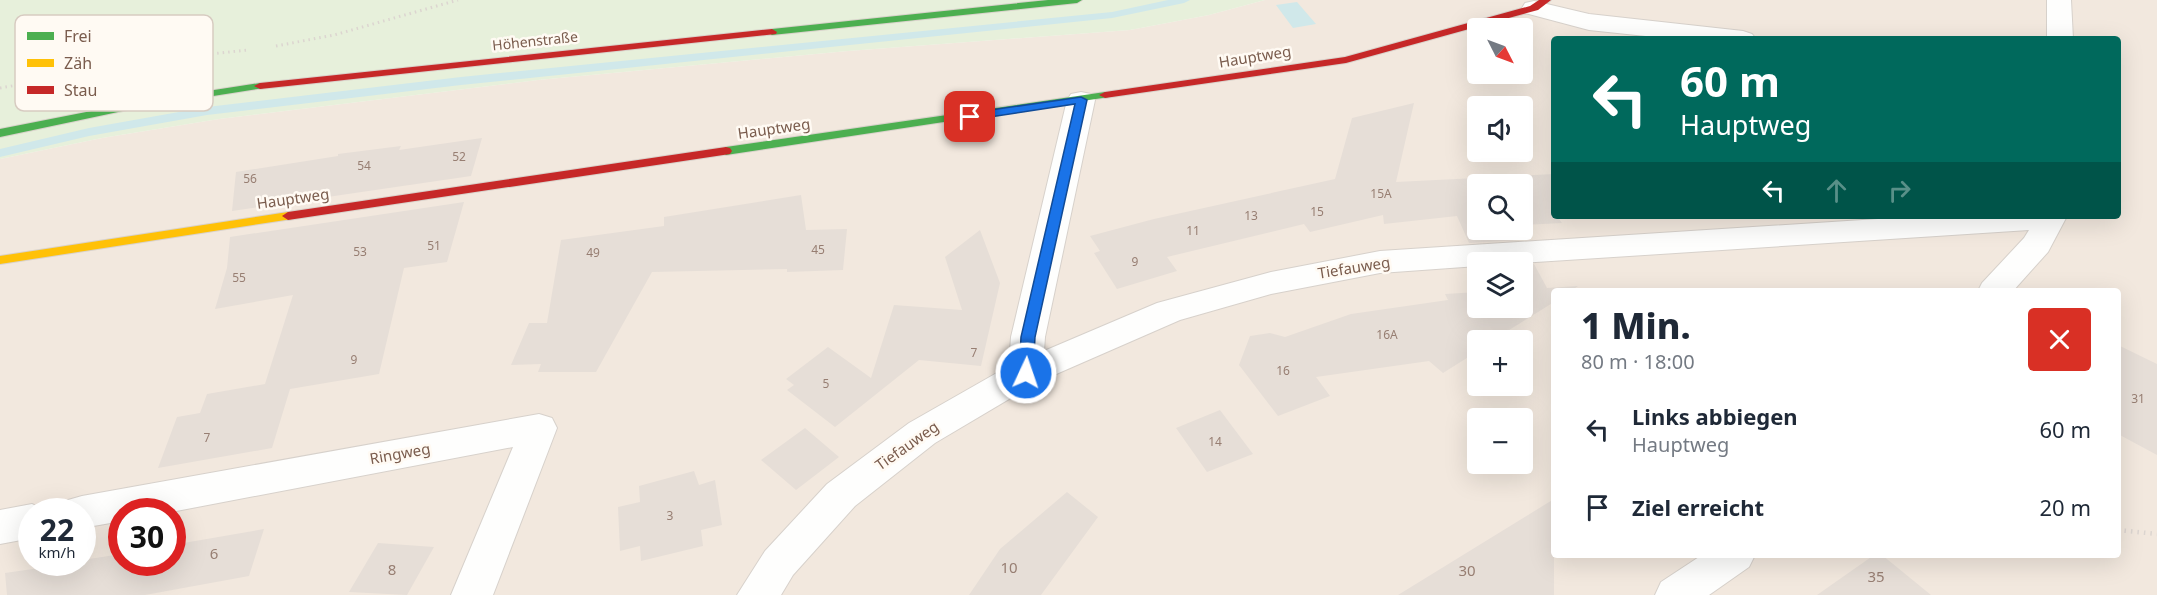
<!DOCTYPE html>
<html lang="de">
<head>
<meta charset="utf-8">
<style>
  :root { --surface:#fff; --page:#f6f6f7; --text:#1f2937; --muted:#747a83 }
  body { margin:0; font-family:"Noto Sans",sans-serif; background:var(--page); color:var(--text); height:100vh; display:flex; flex-direction:column; font-size:22px; white-space:nowrap }
  * { box-sizing:border-box; margin:0 }
  p { font-size:20px; color:var(--muted) }
  .icon { flex:none; width:33px; height:33px; fill:none; stroke:currentColor; stroke-width:2; stroke-linecap:round; stroke-linejoin:round }
  .map { position:relative; flex:1; overflow:hidden }
  .details { position:absolute; left:1551px; top:288px; width:570px; height:270px; display:flex; flex-direction:column; background:var(--surface); border-radius:6px; box-shadow:0 6px 24px #0002 }
  .details>* { flex:none }
  .top-card { position:absolute; left:1551px; top:36px; width:570px; height:183px; border-radius:6px; box-shadow:0 6px 24px #0002; background:#00695c; color:#fff; overflow:hidden }
  .needle { width:39px; rotate:132deg }
  .buttons { position:absolute; left:1467px; top:18px; display:grid; gap:12px }
  .buttons a { display:grid; place-items:center; width:66px; height:66px; border-radius:6px; background:var(--surface); box-shadow:0 6px 24px #0002; font-size:30px }
  .speed { position:absolute; left:18px; top:498px; display:flex; gap:12px; font-size:30px; font-weight:700; text-align:center }
  .speed>* { display:grid; place-content:center; width:78px; height:78px; border-radius:50%; background:var(--surface); box-shadow:0 6px 24px #0002; line-height:1 }
  .speed small { font-size:15px; font-weight:400 }
  .speed .limit { border:9px solid #d22; background:#fff; color:#111 }
  .pin { position:absolute; display:grid; place-items:center; width:51px; height:51px; color:#fff; margin:-26px; border-radius:12px; box-shadow:0 3px 9px #0006 }
  .me { position:absolute; width:66px; margin:-33px; rotate:3deg; stroke-linejoin:round; filter:drop-shadow(0 0 4px #0008) }
  .turn { display:flex; align-items:center; gap:21px; height:126px; padding:0 30px; font-size:27px }
  .turn .icon { width:78px; height:78px; stroke-width:2.5 }
  .turn b { display:block; font-size:42px; line-height:51px }
  .lanes { display:flex; align-items:center; height:57px; padding:0 30px; background:#0003; justify-content:center; gap:30px; direction:ltr }
  .lanes .off { opacity:.35 }
  .round { display:grid; place-items:center; flex:none; width:63px; height:63px; border-radius:6px; background:var(--page) }
  .headline { display:flex; align-items:center; justify-content:space-between; height:102px; padding:0 30px }
  h1 { font-size:36px; font-weight:800; line-height:45px }
  ul { padding:0; list-style:none }
  li { display:flex; align-items:center; gap:18px; height:78px; padding:0 30px }
  li div { flex:1 }
  li b { display:block; font-size:22px }
  li em { font-style:normal }
  .map>svg:first-child { display:block }
  .residential { fill:#f2e8de; fill-rule:evenodd }
  .green { fill:#e7f0db }
  .water { fill:#d0e8ea }
  .lines { fill:none; stroke-linecap:round; stroke-linejoin:round }
  .stream { fill:#d0e8ea; fill-rule:evenodd }
  .building { fill:#e6ded7 }
  .street-casing { stroke:#d7d1cb; stroke-width:2 }
  .fast-casing { stroke:#d9d2cb; stroke-width:2 }
  .slow-casing { stroke:#d9d2cb; stroke-width:2 }
  .jam-casing { stroke:#d9d2cb; stroke-width:2 }
  .path-far1 { stroke:#dcd5d0; stroke-width:3; stroke-dasharray:1.5 4; stroke-linecap:butt }
  .path { stroke:#dcd5d0; stroke-width:4.5; stroke-dasharray:1.5 5; stroke-linecap:butt }
  .street { fill:#fefefd; fill-rule:evenodd }
  .fast { fill:#4caf50; fill-rule:evenodd }
  .slow { fill:#ffc107; fill-rule:evenodd }
  .jam { fill:#c62828; fill-rule:evenodd }
  .route { fill:#1a73e8; stroke:#114b97; stroke-width:1.5 }
  .labels { text-anchor:middle; stroke-width:5; stroke-linejoin:round; paint-order:stroke }
  .number-label { font-size:12px; fill:#977e72 }
  .far-street-label { font-size:14px; fill:#7a5c4d; stroke:#fffaf3 }
  .street-label { font-size:15px; fill:#7a5c4d; stroke:#fffaf3 }
  .near-number-label { font-size:15px; fill:#977e72 }
  .key { fill:#fffaf3; stroke:#d7cbc1; stroke-width:1.5 }
  .key-label { font-size:16px; fill:#7a5c4d }
</style>
</head>
<body>
<div class="map">
<svg width="2157" height="595" viewBox="0 0 2157 595">
  <rect width="100%" height="100%" fill="#f9f5f0"/>
  <path class="residential" d="M 1265,0 L 2157,0 L 2157,595 L 0,595 L 0,159 L 102,138 L 219,119 L 538,80 L 848,51 L 1130,30 L 1209,15 ZM 1478,28 L 1522,28 L 1522,74 L 1478,74 ZM 1554,39 L 2118,39 L 2118,216 L 1554,216 ZM 1478,106 L 1522,106 L 1522,152 L 1478,152 ZM 1478,184 L 1522,184 L 1522,230 L 1478,230 ZM 1478,262 L 1522,262 L 1522,308 L 1478,308 ZM 1554,291 L 2118,291 L 2118,555 L 1554,555 ZM 1478,340 L 1522,340 L 1522,386 L 1478,386 ZM 1478,418 L 1522,418 L 1522,464 L 1478,464 ZM 32,512 L 82,512 L 82,562 L 32,562 ZM 122,512 L 172,512 L 172,562 L 122,562 Z"/>
  <path class="green" d="M 0,0 L 1265,0 L 1209,15 L 1130,30 L 848,51 L 538,80 L 219,119 L 102,138 L 0,159 Z"/>
  <path class="water" d="M 1297,2 L 1316,24 L 1293,28 L 1276,5 Z"/>
  <g class="lines">
    <path class="stream" d="M 1168,0 L 1190,0 L 1184,3 L 1112,18 L 461,85 L 207,115 L 89,136 L 0,157 L 0,149 L 89,128 L 207,107 L 461,77 L 1112,12 Z"/>
  </g>
  <path class="building" d="M 1414,103 L 1396,182 L 1554,174 L 1552,207 L 1554,216 L 1557,216 L 1562,223 L 1522,225 L 1522,184 L 1478,184 L 1478,230 L 1515,230 L 1521,240 L 1469,243 L 1457,216 L 1384,224 L 1383,215 L 1310,232 L 1304,224 L 1167,257 L 1177,271 L 1117,289 L 1094,253 L 1100,251 L 1090,236 L 1154,219 L 1335,179 L 1352,118 Z
    M 482,138 L 471,176 L 232,211 L 236,172 L 338,156 L 338,154 L 401,146 L 399,150 Z
    M 801,195 L 806,230 L 847,229 L 843,270 L 787,272 L 787,269 L 652,272 L 596,372 L 538,372 L 541,364 L 511,365 L 529,323 L 547,323 L 561,240 L 664,226 L 664,217 Z
    M 464,202 L 447,262 L 404,268 L 379,374 L 290,389 L 272,448 L 158,468 L 177,417 L 200,413 L 207,394 L 265,384 L 293,295 L 215,309 L 227,268 L 230,237 Z
    M 980,230 L 1000,283 L 981,366 L 919,360 L 835,427 L 787,390 L 794,385 L 786,379 L 828,347 L 871,378 L 894,305 L 962,310 L 945,257 Z
    M 1534,264 L 1547,288 L 1578,286 L 1571,291 L 1554,291 L 1554,302 L 1493,340 L 1478,340 L 1478,351 L 1443,373 L 1429,361 L 1316,377 L 1330,396 L 1278,416 L 1239,365 L 1250,336 L 1270,333 L 1285,337 L 1351,314 L 1448,300 L 1445,294 L 1478,292 L 1478,308 L 1522,308 L 1522,265 Z
    M 2118,345 L 2157,364 L 2157,455 L 2118,434 Z
    M 1220,410 L 1253,454 L 1207,472 L 1176,428 Z
    M 805,428 L 839,457 L 796,490 L 761,460 Z
    M 694,471 L 699,485 L 715,480 L 722,525 L 701,530 L 703,546 L 641,561 L 640,546 L 620,551 L 618,507 L 640,502 L 639,486 Z
    M 1067,492 L 1098,517 L 1041,595 L 969,595 L 1000,549 Z
    M 1554,499 L 1554,595 L 1398,595 Z
    M 264,529 L 249,576 L 145,595 L 7,595 L 5,573 L 82,562 L 82,560 L 122,554 L 122,562 L 172,562 L 172,545 Z
    M 378,543 L 434,547 L 407,595 L 349,592 Z
    M 1874,555 L 1882,555 L 1931,595 L 1817,595 Z"/>
  <g class="lines">
    <defs>
      <path id="street" d="M 2047,0 L 2071,0 L 2073,39 L 2047,39 Z
        M 1534,1 L 1589,14 L 1743,31 L 1752,34 L 1756,39 L 1674,39 L 1589,30 L 1525,13 L 1522,8 L 1525,3 Z
        M 1081,92 L 1091,94 L 1095,100 L 1045,337 L 1044,351 L 1157,303 L 1271,272 L 1380,251 L 1924,216 L 2066,216 L 2066,218 L 2048,252 L 2013,291 L 1978,291 L 1982,283 L 2024,238 L 2029,230 L 1522,263 L 1478,262 L 1478,266 L 1380,273 L 1271,294 L 1180,320 L 1038,382 L 935,443 L 855,506 L 793,575 L 781,595 L 737,595 L 765,551 L 827,484 L 909,423 L 1009,366 L 1011,337 L 1067,100 L 1071,94 Z
        M 539,414 L 552,418 L 557,428 L 493,595 L 451,595 L 513,447 L 171,512 L 122,512 L 122,521 L 82,528 L 82,512 L 63,512 L 68,500 L 82,496 Z
        M 32,504 L 47,512 L 32,512 L 32,538 L 0,544 L 0,510 Z
        M 1702,555 L 1755,555 L 1749,567 L 1709,595 L 1655,595 L 1661,582 Z"/>
      <path id="fast" d="M 1048,0 L 1082,0 L 1077,3 L 772,35 L 767,32 L 772,29 Z
        M 260,83 L 266,86 L 264,88 L 137,108 L 0,137 L 0,129 L 137,102 Z
        M 1105,92 L 1111,95 L 1109,97 L 726,155 L 720,151 L 726,147 Z"/>
      <path id="slow" d="M 288,212 L 292,213 L 294,216 L 292,219 L 0,264 L 0,256 Z"/>
      <path id="jam" d="M 1539,0 L 1551,0 L 1538,10 L 1346,63 L 1105,98 L 1099,95 L 1105,92 L 1345,57 L 1530,6 Z
        M 772,29 L 777,32 L 776,34 L 260,89 L 254,86 L 260,83 Z
        M 726,147 L 730,148 L 732,151 L 730,154 L 288,220 L 282,216 L 288,212 Z"/>
    </defs>
    <use href="#street" class="street-casing"/>
    <use href="#fast" class="fast-casing"/>
    <use href="#slow" class="slow-casing"/>
    <use href="#jam" class="jam-casing"/>
    <path class="path-far1" d="M 276,46 L 334,35 L 458,0
      M 0,88 L 173,58 L 248,50"/>
    <path class="path" d="M 2118,530 L 2157,534"/>
    <use href="#street" class="street"/>
    <use href="#fast" class="fast"/>
    <use href="#slow" class="slow"/>
    <use href="#jam" class="jam"/>
  </g>
  <path class="route" d="M 1081,97 L 1087,100 L 1035,337 L 1033,373 L 1031,377 L 1021,377 L 1019,373 L 1021,337 L 1075,104 L 970,120 L 964,117 L 970,113 Z"/>
  <g class="labels">
    <g class="number-label">
      <text x="459" y="161">52</text>
      <text x="364" y="170">54</text>
      <text x="250" y="183">56</text>
      <text x="1381" y="198">15A</text>
      <text x="1317" y="216">15</text>
      <text x="1251" y="220">13</text>
      <text x="1193" y="235">11</text>
      <text x="434" y="250">51</text>
      <text x="818" y="254">45</text>
      <text x="360" y="256">53</text>
      <text x="593" y="257">49</text>
      <text x="1135" y="266">9</text>
      <text x="239" y="282">55</text>
      <text x="1387" y="339">16A</text>
      <text x="974" y="357">7</text>
      <text x="354" y="364">9</text>
      <text x="1283" y="375">16</text>
      <text x="826" y="388">5</text>
      <text x="2138" y="403">31</text>
      <text x="207" y="442">7</text>
      <text x="1215" y="446">14</text>
      <text x="670" y="520">3</text>
    </g>
    <g class="far-street-label">
      <text transform="translate(535 41) rotate(-6)" y="5">Höhenstraße</text>
    </g>
    <g class="street-label">
      <text transform="translate(1255 57) rotate(-9)" y="5">Hauptweg</text>
      <text transform="translate(774 129) rotate(-8)" y="5">Hauptweg</text>
      <text transform="translate(293 199) rotate(-8)" y="5">Hauptweg</text>
      <text transform="translate(1354 268) rotate(-9)" y="5">Tiefauweg</text>
      <text transform="translate(907 446) rotate(-35)" y="5">Tiefauweg</text>
      <text transform="translate(400 454) rotate(-10)" y="5">Ringweg</text>
    </g>
    <g class="near-number-label">
      <text x="214" y="559">6</text>
      <text x="1009" y="573">10</text>
      <text x="392" y="575">8</text>
      <text x="1467" y="576">30</text>
      <text x="1876" y="582">35</text>
    </g>
  </g>
  <rect x="15" y="15" width="198" height="96" rx="9" class="key"/>
  <rect x="27" y="32" width="27" height="8" fill="#4caf50"/>
  <rect x="27" y="59" width="27" height="8" fill="#ffc107"/>
  <rect x="27" y="86" width="27" height="8" fill="#c62828"/>
  <g class="key-label">
    <text x="64" y="42">Frei</text>
    <text x="64" y="69">Zäh</text>
    <text x="64" y="96">Stau</text>
  </g>
</svg>
<div class="buttons">
<a><svg class="needle" viewBox="-14 -14 28 28"><path d="M0-13l5 13h-10z" fill="#e53935"/><path d="M0 13l5-13h-10z" fill="#747a83"/></svg></a>
<a><svg class="icon" aria-label="sound" viewBox="0 0 24 24"><path d="M4 9h4l5-4v14l-5-4H4zM17 9q2 3 0 6"/></svg></a>
<a><svg class="icon" aria-label="search" viewBox="0 0 24 24"><circle cx="10" cy="10" r="6"/><path d="M15 15l6 6"/></svg></a>
<a><svg class="icon" aria-label="layers" viewBox="0 0 24 24"><path d="M12 4l9 5-9 5-9-5zM3 14l9 5 9-5"/></svg></a>
<a>+</a>
<a>−</a>
</div>
<div class="speed"><div>22<small>km/h</small></div><div class="limit">30</div></div>
<div class="pin" style="left:970px;top:117px;background:#d93025"><svg class="icon" aria-label="arrive" viewBox="0 0 24 24"><path d="M6 21V4h12l-3 4 3 4H6"/></svg></div>
<svg class="me" style="left:1026px;top:373px" viewBox="-20 -20 40 40"><circle r="17" fill="#1a73e8" stroke="#fff" stroke-width="3"/><path d="M0-11L8 9 0 5-8 9z" fill="#fff"/></svg>
<div class="top-card">
<div class="turn"><svg class="icon" aria-label="left" viewBox="0 0 24 24"><path d="M17 20v-9H6M10 6l-5 5 5 5"/></svg><div><b>60 m</b>Hauptweg</div></div>
<div class="lanes"><svg class="icon" aria-label="left" viewBox="0 0 24 24"><path d="M17 20v-9H6M10 6l-5 5 5 5"/></svg><svg class="icon off" aria-label="ahead" viewBox="0 0 24 24"><path d="M12 20V5M6 11l6-6 6 6"/></svg><svg class="icon off" aria-label="right" viewBox="0 0 24 24"><path d="M7 20v-9h11M14 6l5 5-5 5"/></svg></div>
</div>
<section class="details">
<div class="headline"><div><h1>1 Min.</h1><p>80 m · 18:00</p></div><a class="round" style="background:#d93025;color:#fff"><svg class="icon" aria-label="close" viewBox="0 0 24 24"><path d="M6 6l12 12M18 6L6 18"/></svg></a></div>
<ul>
<li><svg class="icon" aria-label="left" viewBox="0 0 24 24"><path d="M17 20v-9H6M10 6l-5 5 5 5"/></svg><div><b>Links abbiegen</b><p>Hauptweg</p></div><em>60 m</em></li>
<li><svg class="icon" aria-label="arrive" viewBox="0 0 24 24"><path d="M6 21V4h12l-3 4 3 4H6"/></svg><div><b>Ziel erreicht</b></div><em>20 m</em></li>
</ul>
</section>
</div>
</body>
</html>
